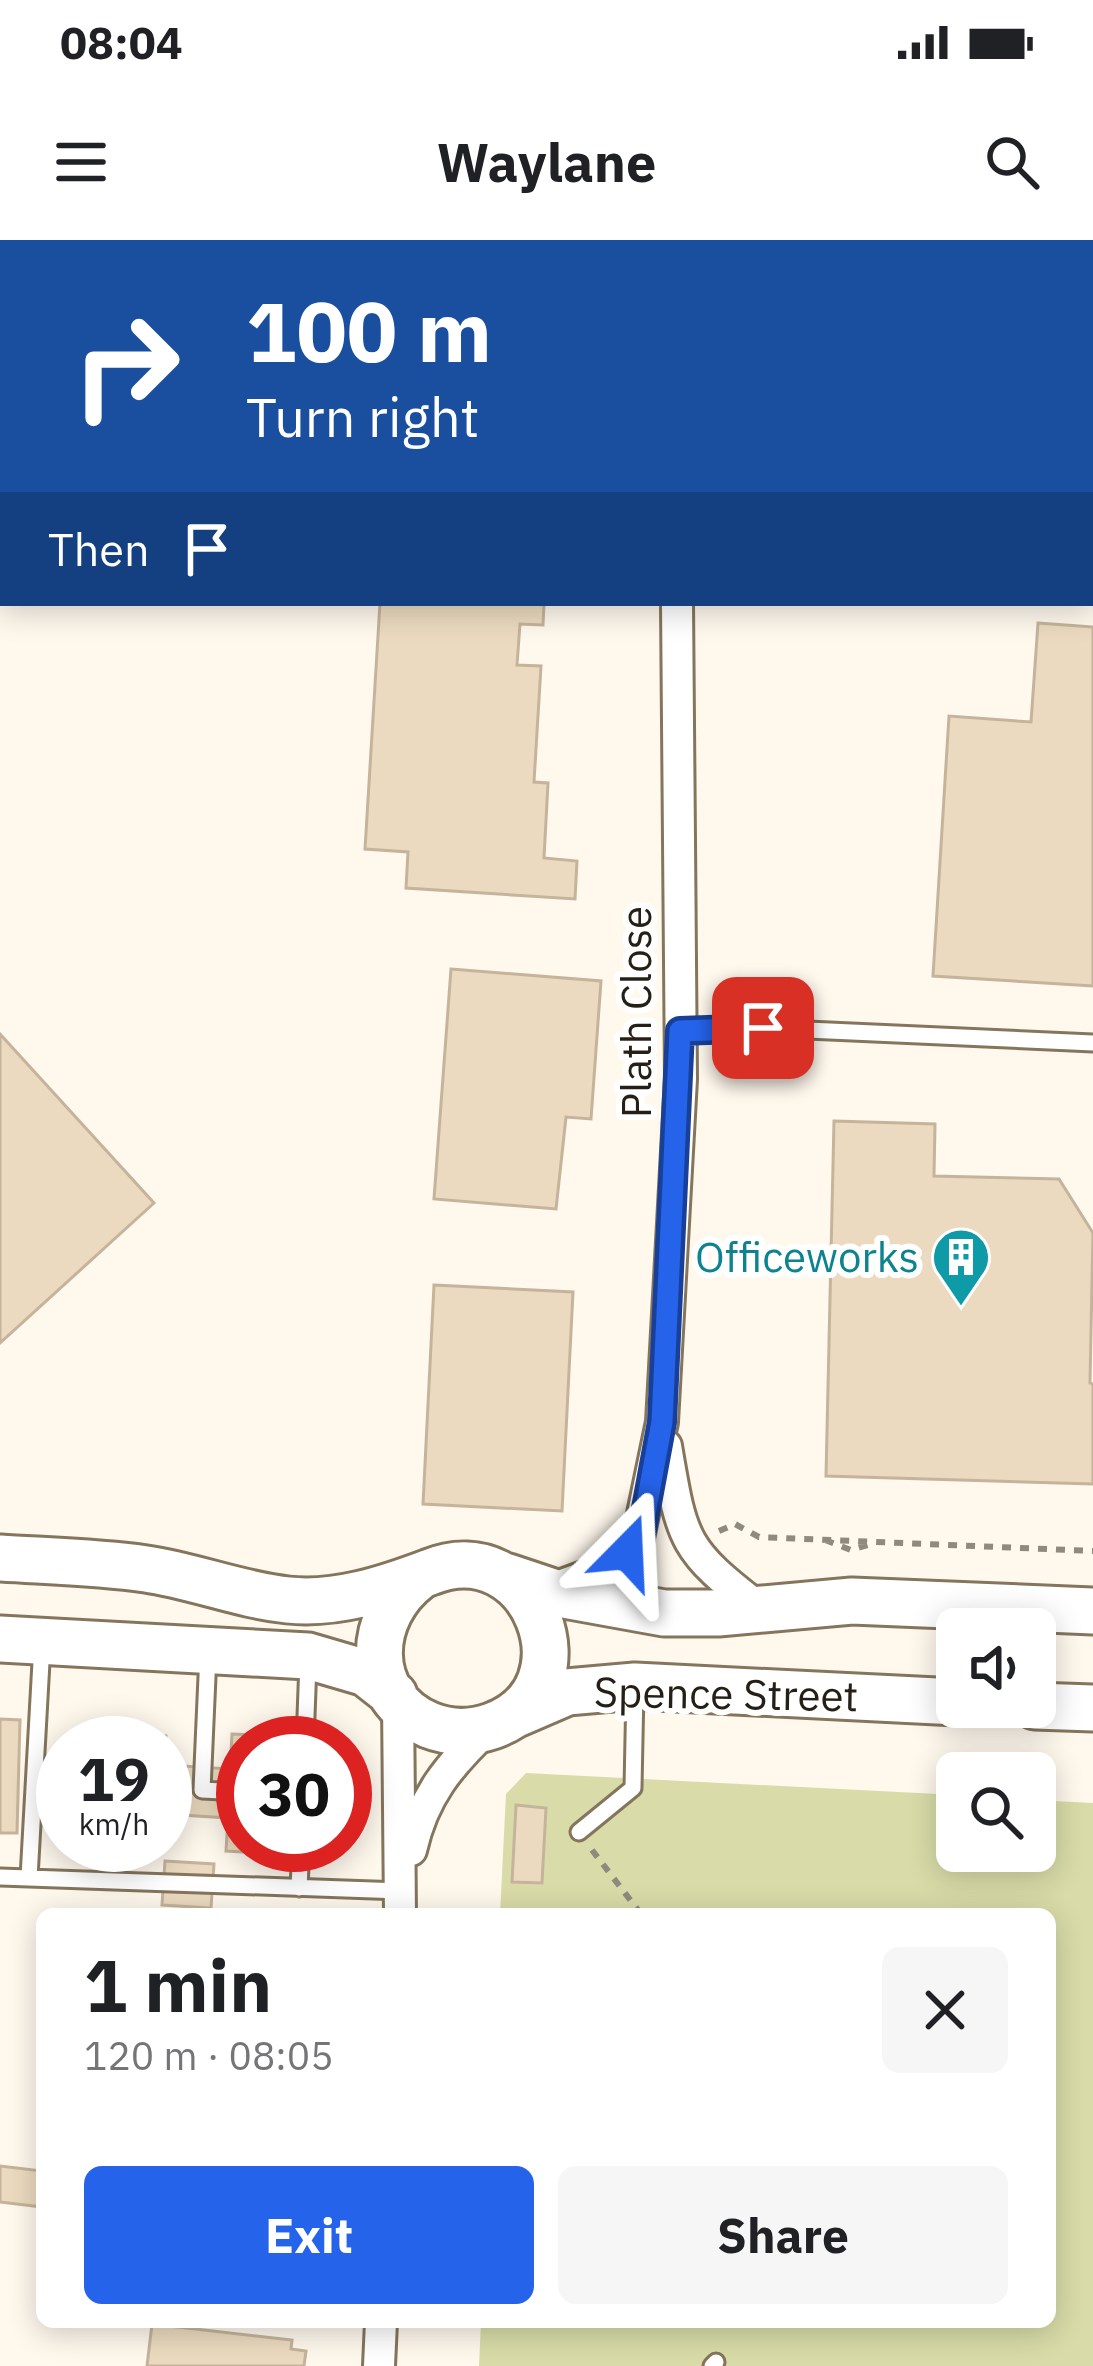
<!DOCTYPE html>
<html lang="en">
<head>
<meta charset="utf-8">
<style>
  :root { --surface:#fff; --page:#f6f6f6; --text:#202124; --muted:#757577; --accent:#2563eb }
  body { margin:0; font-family:"IBM Plex Sans",sans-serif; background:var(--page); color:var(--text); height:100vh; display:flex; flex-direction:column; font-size:45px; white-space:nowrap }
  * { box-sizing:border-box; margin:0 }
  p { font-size:39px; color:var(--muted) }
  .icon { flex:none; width:66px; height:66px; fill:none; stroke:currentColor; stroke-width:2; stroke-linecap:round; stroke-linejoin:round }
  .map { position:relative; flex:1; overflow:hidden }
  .details { position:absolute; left:36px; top:1668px; width:1020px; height:420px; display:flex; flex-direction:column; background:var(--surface); border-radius:18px; box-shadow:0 6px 30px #0003 }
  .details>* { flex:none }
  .hud { position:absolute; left:0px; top:0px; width:1095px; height:366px; box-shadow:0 6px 30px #0003; background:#1a4fa0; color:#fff; overflow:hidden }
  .tools { position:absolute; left:936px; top:1368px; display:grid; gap:24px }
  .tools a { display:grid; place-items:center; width:120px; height:120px; border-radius:18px; background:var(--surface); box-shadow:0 6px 30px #0003; font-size:60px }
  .speed { position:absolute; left:36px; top:1476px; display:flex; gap:24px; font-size:60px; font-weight:700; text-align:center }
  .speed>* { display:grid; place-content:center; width:156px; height:156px; border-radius:50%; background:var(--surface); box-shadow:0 6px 30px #0003; line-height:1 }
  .speed small { font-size:30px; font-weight:400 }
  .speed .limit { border:18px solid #d22; background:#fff; color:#111 }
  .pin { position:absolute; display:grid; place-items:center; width:102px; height:102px; color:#fff; margin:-51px; border-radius:24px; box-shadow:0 6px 18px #0006 }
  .me { position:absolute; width:132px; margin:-66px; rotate:21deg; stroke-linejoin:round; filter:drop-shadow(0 0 9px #0008) }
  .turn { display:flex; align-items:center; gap:42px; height:252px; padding:0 48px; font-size:54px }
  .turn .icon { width:156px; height:156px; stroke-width:2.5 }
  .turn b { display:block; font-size:84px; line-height:102px }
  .then { display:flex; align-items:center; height:114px; padding:0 48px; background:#0003; gap:24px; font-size:45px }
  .round { display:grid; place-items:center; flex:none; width:126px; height:126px; border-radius:18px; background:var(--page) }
  .summary { display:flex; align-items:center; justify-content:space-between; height:204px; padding:0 48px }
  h1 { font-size:72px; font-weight:700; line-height:90px }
  .primary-button { display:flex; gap:24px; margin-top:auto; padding:24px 48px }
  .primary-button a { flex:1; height:138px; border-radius:18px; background:var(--accent); color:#fff; font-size:48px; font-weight:700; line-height:138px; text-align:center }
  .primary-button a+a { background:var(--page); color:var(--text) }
  .status { display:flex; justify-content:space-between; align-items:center; height:84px; padding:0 60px; background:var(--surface); direction:ltr }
  .status svg { height:33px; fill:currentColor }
  header { display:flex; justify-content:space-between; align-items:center; height:156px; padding:0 48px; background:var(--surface); font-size:54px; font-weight:700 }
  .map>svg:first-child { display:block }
  .green { fill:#d9dca8 }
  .building { fill:#ebdabf; stroke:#c5b49b; stroke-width:3 }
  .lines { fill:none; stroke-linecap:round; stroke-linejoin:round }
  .lane-casing { stroke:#85755d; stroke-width:21 }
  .street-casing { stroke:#85755d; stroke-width:36 }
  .secondary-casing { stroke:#85755d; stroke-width:51 }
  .path { stroke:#8f897e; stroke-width:6; stroke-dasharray:9 9; stroke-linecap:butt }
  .lane { stroke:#fff; stroke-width:15 }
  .street { stroke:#fff; stroke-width:30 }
  .secondary { stroke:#fff; stroke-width:45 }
  .route-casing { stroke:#184099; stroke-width:30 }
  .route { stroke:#2563eb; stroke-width:21 }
  .labels { text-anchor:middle; stroke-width:12; stroke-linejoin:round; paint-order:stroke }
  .street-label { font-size:42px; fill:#251f15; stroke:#fff }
  .culture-label { font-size:42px; fill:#0d838f; stroke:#fff; text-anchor:end }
</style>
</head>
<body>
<div class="status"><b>08:04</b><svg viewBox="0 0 49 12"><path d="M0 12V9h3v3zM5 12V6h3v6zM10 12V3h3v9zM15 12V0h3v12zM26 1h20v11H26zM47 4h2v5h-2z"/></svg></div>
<header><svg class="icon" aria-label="menu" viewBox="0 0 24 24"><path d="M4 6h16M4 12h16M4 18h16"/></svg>Waylane<svg class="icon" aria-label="search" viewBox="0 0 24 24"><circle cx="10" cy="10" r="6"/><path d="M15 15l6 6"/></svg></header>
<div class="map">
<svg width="1093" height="2126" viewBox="0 0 1093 2126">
  <rect width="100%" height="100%" fill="#fff8ed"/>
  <path class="green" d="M 526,1533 L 957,1555 L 957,1611 L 1035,1611 L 1035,1560 L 1093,1563 L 1093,2126 L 479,2126 L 481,2082 L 1050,2082 L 1050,1674 L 500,1674 L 506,1554 Z"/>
  <path class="building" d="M 412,0 L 591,0 L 412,3 Z
    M 380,363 L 544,363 L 543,385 L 520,384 L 517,425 L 541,426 L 534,542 L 548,543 L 544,618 L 577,621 L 575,659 L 406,648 L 408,612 L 365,609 Z
    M 1038,383 L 1093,387 L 1093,746 L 933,736 L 949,476 L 1031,482 Z
    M 451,729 L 601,741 L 591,879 L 566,877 L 556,969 L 434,959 Z
    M 0,794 L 154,963 L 0,1103 Z
    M 834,881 L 935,884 L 934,936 L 1059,939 L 1093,993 L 1090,1143 L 1093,1144 L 1093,1244 L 826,1236 Z
    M 434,1045 L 573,1052 L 562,1271 L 423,1264 Z
    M 0,1479 L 20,1480 L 17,1593 L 0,1593 Z
    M 77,1492 L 166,1496 L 165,1559 L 165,1503 L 76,1503 Z
    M 232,1494 L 284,1496 L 284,1503 L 243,1503 L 243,1605 L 278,1605 L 277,1614 L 226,1611 L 228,1578 L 165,1574 L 167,1525 L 230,1529 Z
    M 516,1565 L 546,1568 L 542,1643 L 512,1642 Z
    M 165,1621 L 214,1624 L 211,1668 L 162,1665 Z
    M 0,1926 L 42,1931 L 42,1967 L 0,1962 Z
    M 152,2084 L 292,2100 L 291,2109 L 306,2111 L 304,2126 L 147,2126 Z"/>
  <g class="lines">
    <defs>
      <path id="lane" d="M 680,791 L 763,788 L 1093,803
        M 208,1414 L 202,1550 L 243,1552
        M 305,1503 L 308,1422
        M 579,1592 L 633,1548 L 635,1449
        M 0,1637 L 401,1651
        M 29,1638 L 42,1404
        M 299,1648 L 301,1605
        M 712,2126 L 716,2122"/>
      <path id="street" d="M 684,3 L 685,0
        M 666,1206 C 682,1300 682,1309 759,1368
        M 554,1348 L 603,1330 L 638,1298 L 662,1182 L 681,839 L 677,363
        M 398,1461 L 400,1674
        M 411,1610 C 423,1556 449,1525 489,1487
        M 379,2126 L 381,2082"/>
      <path id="secondary" d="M 0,1318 C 48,1321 98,1322 146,1329 C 194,1336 240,1355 288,1360 C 336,1365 385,1349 430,1332 C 534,1290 595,1449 492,1486 C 472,1493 449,1493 429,1485 C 362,1456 367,1376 419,1337
        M 508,1337 L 559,1354 L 664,1373 L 718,1373 L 852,1361 L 1093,1371
        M 0,1399 L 308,1416 L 366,1433 L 394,1455
        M 1035,1466 L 1093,1468
        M 516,1474 L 567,1452 L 635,1446 L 957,1462"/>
    </defs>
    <use href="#lane" class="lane-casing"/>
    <use href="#street" class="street-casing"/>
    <use href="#secondary" class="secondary-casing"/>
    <path class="path" d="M 719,1291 L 735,1284 L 759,1297 L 1093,1311
      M 825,1300 L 851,1310 L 875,1303
      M 592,1610 L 641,1674"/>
    <use href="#lane" class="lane"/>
    <use href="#street" class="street"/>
    <use href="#secondary" class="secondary"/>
  </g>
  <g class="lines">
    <defs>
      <path id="route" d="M 627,1312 L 642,1290 L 662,1182 L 680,791 L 763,788"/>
    </defs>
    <use href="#route" class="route-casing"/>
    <use href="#route" class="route"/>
  </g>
  <defs>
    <symbol id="building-pin" viewBox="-11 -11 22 30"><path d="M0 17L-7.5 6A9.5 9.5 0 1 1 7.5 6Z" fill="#0f9aa8" stroke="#fff"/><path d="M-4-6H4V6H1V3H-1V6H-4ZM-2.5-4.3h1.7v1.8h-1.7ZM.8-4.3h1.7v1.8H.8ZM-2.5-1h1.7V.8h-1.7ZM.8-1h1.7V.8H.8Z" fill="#fff"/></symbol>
  </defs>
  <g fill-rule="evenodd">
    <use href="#building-pin" x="928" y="984" width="66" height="90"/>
  </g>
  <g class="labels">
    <g class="street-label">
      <text transform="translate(636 772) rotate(-90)" y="15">Plath Close</text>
      <text transform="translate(726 1454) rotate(1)" y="15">Spence Street</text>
    </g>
    <g class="culture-label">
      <text x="919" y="1032">Officeworks</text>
    </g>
  </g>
</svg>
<div class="tools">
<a><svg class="icon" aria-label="sound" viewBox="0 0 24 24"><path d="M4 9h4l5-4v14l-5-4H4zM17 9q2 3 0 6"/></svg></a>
<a><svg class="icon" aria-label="search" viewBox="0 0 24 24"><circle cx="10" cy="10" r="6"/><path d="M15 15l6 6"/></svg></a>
</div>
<div class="speed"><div>19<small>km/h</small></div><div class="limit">30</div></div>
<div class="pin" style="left:763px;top:788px;background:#d93025"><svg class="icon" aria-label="arrive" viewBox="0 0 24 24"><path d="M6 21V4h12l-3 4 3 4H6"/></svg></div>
<svg class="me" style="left:627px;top:1312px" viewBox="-20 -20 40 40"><path d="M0-17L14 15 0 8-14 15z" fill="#2563eb" stroke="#fff" stroke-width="4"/></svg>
<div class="hud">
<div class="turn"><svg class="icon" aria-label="right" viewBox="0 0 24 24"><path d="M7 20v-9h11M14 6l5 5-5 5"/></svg><div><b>100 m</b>Turn right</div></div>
<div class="then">Then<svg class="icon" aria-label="arrive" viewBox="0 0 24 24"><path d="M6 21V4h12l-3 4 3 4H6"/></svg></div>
</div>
<section class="details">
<div class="summary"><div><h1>1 min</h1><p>120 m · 08:05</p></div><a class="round"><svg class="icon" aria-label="close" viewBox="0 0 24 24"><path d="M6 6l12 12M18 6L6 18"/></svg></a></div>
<div class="primary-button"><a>Exit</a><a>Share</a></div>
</section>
</div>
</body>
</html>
